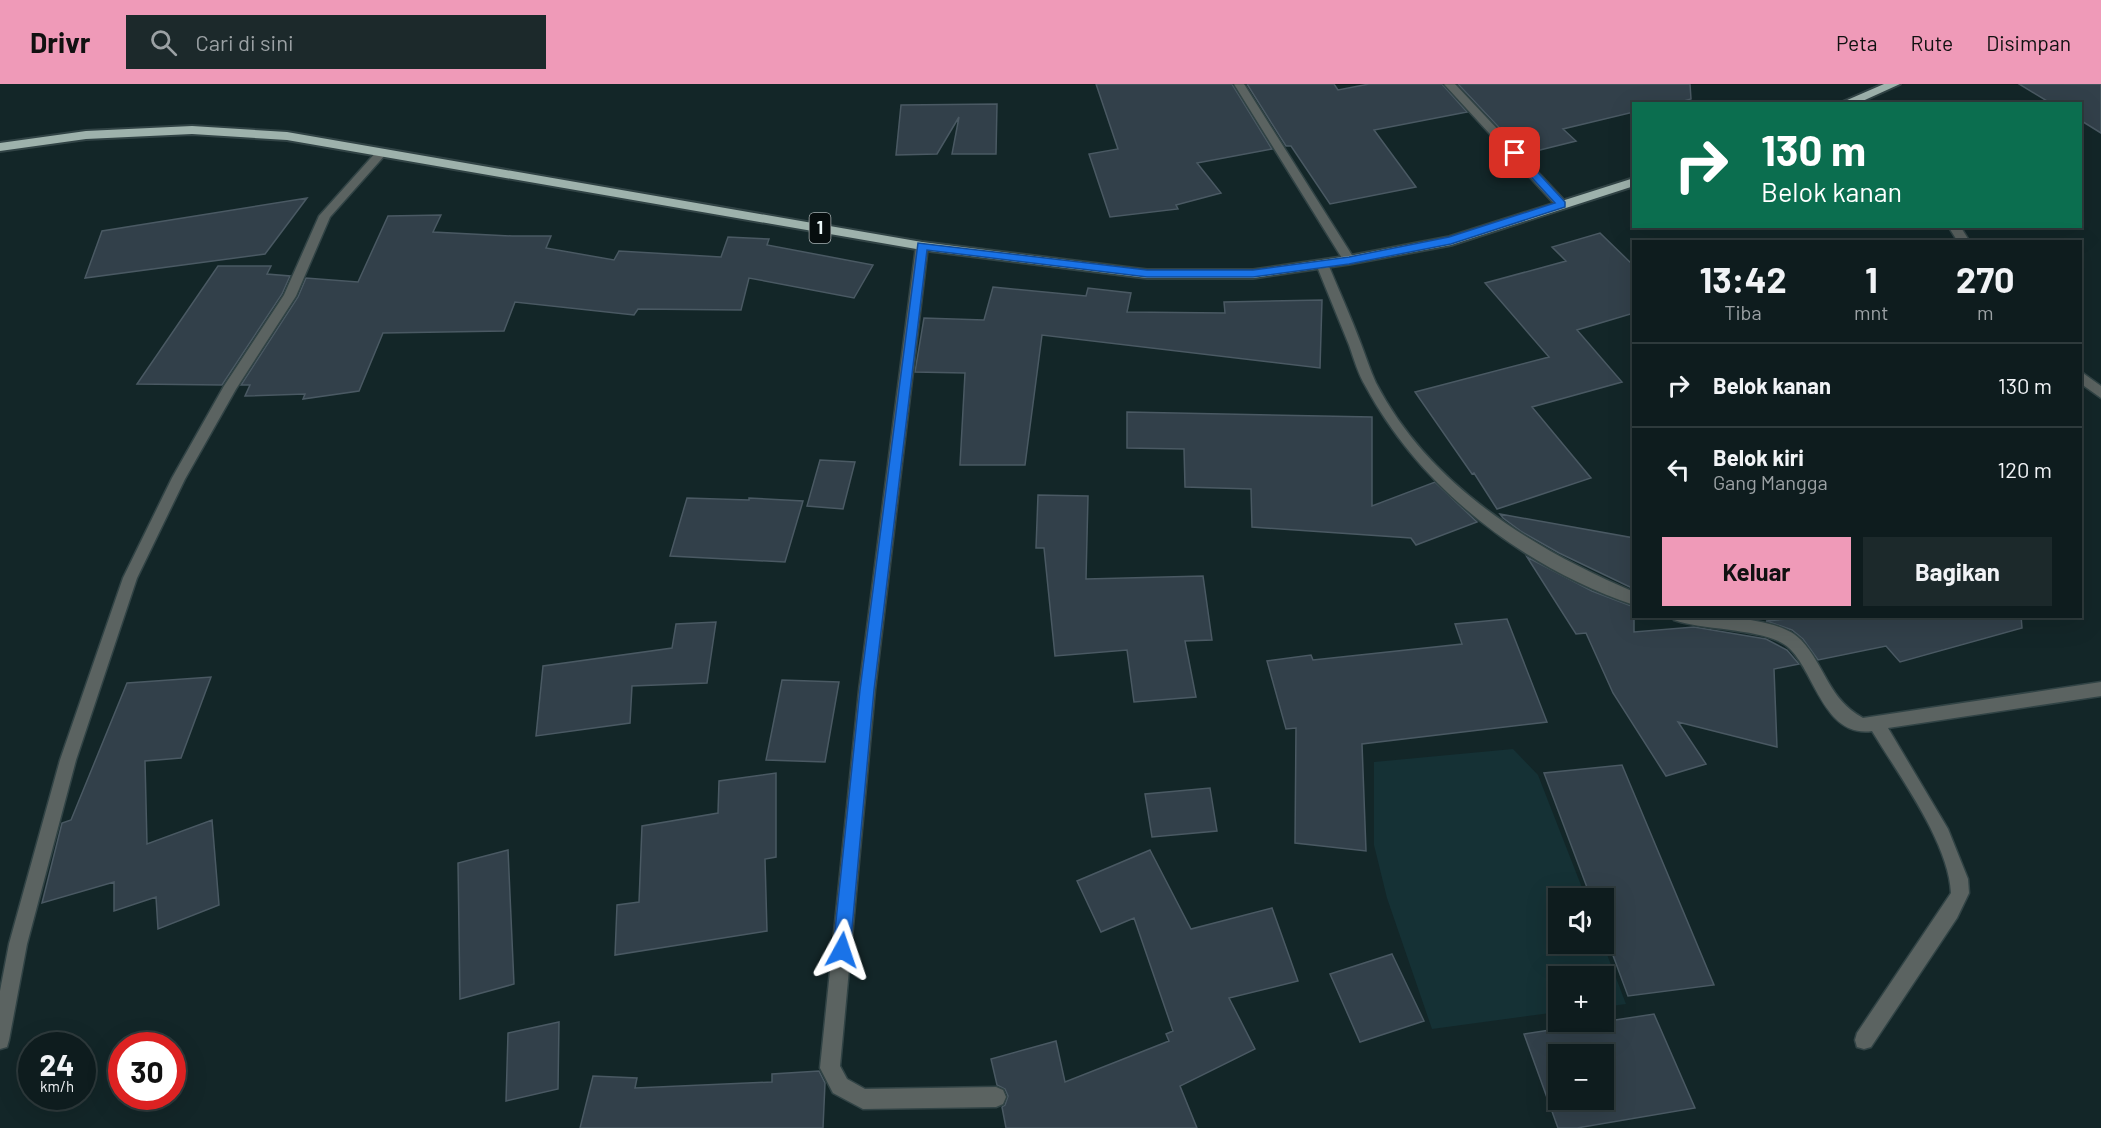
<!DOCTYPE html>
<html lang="id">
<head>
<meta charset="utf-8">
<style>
  :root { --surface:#0e1c1e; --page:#1c292b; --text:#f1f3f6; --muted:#9ba1a4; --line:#2e3a3c; --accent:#ef9ab8 }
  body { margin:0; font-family:Barlow,sans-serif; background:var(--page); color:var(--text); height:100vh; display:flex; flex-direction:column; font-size:22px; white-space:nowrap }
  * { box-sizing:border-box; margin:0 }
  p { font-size:20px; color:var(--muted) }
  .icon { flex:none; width:33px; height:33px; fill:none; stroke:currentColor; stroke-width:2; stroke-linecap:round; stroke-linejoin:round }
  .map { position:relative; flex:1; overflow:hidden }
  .sheet { position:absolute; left:1632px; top:156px; width:450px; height:378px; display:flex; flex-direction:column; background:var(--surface); border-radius:0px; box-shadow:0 6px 24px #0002,0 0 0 2px var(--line) }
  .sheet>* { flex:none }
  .top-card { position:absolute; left:1632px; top:18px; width:450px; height:126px; border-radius:0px; box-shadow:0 6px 24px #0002,0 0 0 2px var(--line); background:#0b6e4f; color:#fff; overflow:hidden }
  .fabs { position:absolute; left:1548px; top:804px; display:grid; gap:12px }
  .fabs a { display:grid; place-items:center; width:66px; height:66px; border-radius:0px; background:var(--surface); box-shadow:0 6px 24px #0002,0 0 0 2px var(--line); font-size:30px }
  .speed { position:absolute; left:18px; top:948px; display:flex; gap:12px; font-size:30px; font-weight:700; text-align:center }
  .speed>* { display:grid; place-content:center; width:78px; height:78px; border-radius:50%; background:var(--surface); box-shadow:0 6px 24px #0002,0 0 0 2px var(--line); line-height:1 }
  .speed small { font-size:15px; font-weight:400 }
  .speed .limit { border:9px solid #d22; background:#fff; color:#111 }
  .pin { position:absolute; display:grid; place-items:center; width:51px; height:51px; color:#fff; margin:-26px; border-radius:12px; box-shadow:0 3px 9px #0006 }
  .me { position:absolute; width:66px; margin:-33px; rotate:5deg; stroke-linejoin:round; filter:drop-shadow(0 0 4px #0008) }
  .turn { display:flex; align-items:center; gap:21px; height:126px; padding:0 30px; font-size:27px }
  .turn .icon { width:78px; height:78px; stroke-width:2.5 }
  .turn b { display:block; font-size:42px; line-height:51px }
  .eta { display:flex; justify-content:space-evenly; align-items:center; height:102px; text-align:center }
  .eta b { font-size:36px; font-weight:700; line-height:42px }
  .primary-button { display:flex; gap:12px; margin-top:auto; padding:12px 30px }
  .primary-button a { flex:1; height:69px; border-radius:0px; background:var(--accent); color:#111; font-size:24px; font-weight:700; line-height:69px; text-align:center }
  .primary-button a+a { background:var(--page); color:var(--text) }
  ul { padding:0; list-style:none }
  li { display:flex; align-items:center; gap:18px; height:84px; padding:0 30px; border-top:2px solid var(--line) }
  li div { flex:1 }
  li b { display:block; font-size:22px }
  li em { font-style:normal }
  header { display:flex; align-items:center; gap:36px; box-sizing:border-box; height:84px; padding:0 30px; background:var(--accent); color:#111 }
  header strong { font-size:28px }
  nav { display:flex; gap:33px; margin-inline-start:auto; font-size:21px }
  .search { width:420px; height:54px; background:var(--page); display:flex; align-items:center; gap:15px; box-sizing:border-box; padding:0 21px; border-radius:0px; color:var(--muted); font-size:22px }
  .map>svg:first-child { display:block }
  .built { fill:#153135 }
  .building { fill:#32404a; stroke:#4a5963; stroke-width:1.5; fill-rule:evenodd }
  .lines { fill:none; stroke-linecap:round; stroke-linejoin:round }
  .minor-casing { stroke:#314345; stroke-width:3 }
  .trunk-casing { stroke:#314345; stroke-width:4 }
  .minor { fill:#5b6361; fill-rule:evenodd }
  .trunk { fill:#9eb2ac; fill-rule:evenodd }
  .route { fill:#1a73e8; stroke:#114b97; stroke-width:1.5 }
  .labels { text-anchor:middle; stroke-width:6; stroke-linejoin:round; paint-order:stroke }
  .shield { fill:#060d0e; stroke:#a6b0b1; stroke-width:1.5 }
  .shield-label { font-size:18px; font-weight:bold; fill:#eaf6f7 }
</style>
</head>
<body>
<header>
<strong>Drivr</strong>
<div class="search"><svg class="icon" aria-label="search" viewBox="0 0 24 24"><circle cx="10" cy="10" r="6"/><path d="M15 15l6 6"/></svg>Cari di sini</div>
<nav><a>Peta</a><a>Rute</a><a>Disimpan</a></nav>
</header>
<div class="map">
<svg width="2101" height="1044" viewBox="0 0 2101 1044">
  <rect width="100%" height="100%" fill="#132628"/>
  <path class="built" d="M 1513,665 L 1538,691 L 1586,814 L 1558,814 L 1558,860 L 1603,860 L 1626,920 L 1604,923 L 1604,892 L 1558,892 L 1558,928 L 1432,945 L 1387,814 L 1374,761 L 1374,678 Z"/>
  <path class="building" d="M 1096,0 L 1232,0 L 1272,65 L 1197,79 L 1221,109 L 1176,121 L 1178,125 L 1110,133 L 1089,70 L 1118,65 Z
    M 1247,0 L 1334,0 L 1338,6 L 1369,0 L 1442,0 L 1467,28 L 1374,46 L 1416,103 L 1330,120 L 1291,62 L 1286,62 Z
    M 1458,0 L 1690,0 L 1691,15 L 1673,20 L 1634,20 L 1634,28 L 1563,45 L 1576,57 L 1524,70 Z
    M 2019,0 L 2101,0 L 2101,49 L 2080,36 L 2080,20 L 2052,20 Z
    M 997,20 L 996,70 L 952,70 L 959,33 L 937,70 L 896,71 L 901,21 Z
    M 307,114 L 265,170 L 85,194 L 102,147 Z
    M 441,131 L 433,148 L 512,152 L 551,152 L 546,164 L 614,176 L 619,167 L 721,173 L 728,153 L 769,155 L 767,161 L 873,181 L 854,214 L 749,194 L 741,226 L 638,225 L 634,231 L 515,218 L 504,247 L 383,249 L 359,307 L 303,315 L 305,310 L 245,312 L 250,301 L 241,301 L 298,213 L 306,194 L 358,198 L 388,132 Z
    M 1600,149 L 1634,182 L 1634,229 L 1577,246 L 1622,298 L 1532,323 L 1591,394 L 1497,425 L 1474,389 L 1472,390 L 1415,308 L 1549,273 L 1485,199 L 1566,177 L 1552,163 Z
    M 218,182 L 271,182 L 267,190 L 290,192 L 282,210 L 222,301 L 137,300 Z
    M 993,203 L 1086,212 L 1088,204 L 1131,209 L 1127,228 L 1225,229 L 1224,218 L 1322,216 L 1320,284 L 1042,251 L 1025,381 L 960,381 L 965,289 L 915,288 L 924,234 L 984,236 Z
    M 1127,328 L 1372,333 L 1372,422 L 1435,398 L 1477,438 L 1416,461 L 1411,454 L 1252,443 L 1251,405 L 1185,403 L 1184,365 L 1127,364 Z
    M 820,376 L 855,378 L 843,425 L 807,422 Z
    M 1038,411 L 1088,412 L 1086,495 L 1203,492 L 1212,556 L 1185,557 L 1196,613 L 1134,618 L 1127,566 L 1055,572 L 1044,464 L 1036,464 Z
    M 687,414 L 749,416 L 749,414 L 803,417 L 785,478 L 670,472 Z
    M 1500,430 L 1634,454 L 1634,505 L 1559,469 L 1522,448 L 1503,434 Z
    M 1527,473 L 1592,507 L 1634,523 L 1634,548 L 1694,543 L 1766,555 L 1787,566 L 1799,580 L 1774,585 L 1777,663 L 1678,638 L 1706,680 L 1666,692 L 1613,609 L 1586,549 L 1576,550 Z
    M 1785,532 L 2021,532 L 2022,544 L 1900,578 L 1886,562 L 1818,576 L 1803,555 L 1792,546 L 1766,537 L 1787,535 Z
    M 1507,535 L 1547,638 L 1362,660 L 1366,767 L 1295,759 L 1296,644 L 1286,645 L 1267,577 L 1311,571 L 1313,576 L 1462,560 L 1455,540 Z
    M 716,538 L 707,599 L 632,602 L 630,639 L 536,652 L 543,582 L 672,564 L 676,540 Z
    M 211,593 L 181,674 L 145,677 L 147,760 L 212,736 L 219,821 L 158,845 L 156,813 L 114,827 L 114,798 L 42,819 L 62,739 L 71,736 L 127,599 Z
    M 782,596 L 839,598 L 825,678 L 766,676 Z
    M 1622,681 L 1714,901 L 1628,912 L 1604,847 L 1604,814 L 1591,814 L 1544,689 Z
    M 776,689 L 776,773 L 765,775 L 767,847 L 615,871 L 617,821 L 639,818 L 642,742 L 718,729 L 719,697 Z
    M 1210,704 L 1217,747 L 1152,753 L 1145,710 Z
    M 508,766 L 514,900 L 460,915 L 458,779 Z
    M 1150,766 L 1191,845 L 1272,824 L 1298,897 L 1229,914 L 1255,965 L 1180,1002 L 1197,1044 L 1006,1044 L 1002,1023 L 1005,1021 L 1008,1012 L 1005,1005 L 997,1001 L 991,975 L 1056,957 L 1065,998 L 1169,957 L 1166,950 L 1173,947 L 1134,834 L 1101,848 L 1077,797 Z
    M 1392,870 L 1424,937 L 1360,958 L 1330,890 Z
    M 1654,930 L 1695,1024 L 1577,1044 L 1558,1044 L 1524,950 ZM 1558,970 L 1604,970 L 1604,1016 L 1558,1016 Z
    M 559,938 L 558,1005 L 506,1017 L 508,949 Z
    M 819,987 L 825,999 L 823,1044 L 580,1044 L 593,992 L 637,994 L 635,1004 L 772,998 L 772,990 Z"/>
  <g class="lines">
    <defs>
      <path id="minor" d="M 1234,0 L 1244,0 L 1355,176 L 1353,179 L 1345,179 Z
        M 1444,0 L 1455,0 L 1566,118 L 1566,124 L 1558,124 Z
        M 382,65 L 386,66 L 386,70 L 330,133 L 296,212 L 236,305 L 185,395 L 137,494 L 76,676 L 27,860 L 9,956 L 7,963 L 0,965 L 0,907 L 9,860 L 60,676 L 123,494 L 172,394 L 224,302 L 284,211 L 319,132 L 378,66 Z
        M 1948,142 L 1960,142 L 1970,158 L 1958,158 Z
        M 922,158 L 928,162 L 875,606 L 840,982 L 847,995 L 865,1005 L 996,1003 L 1003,1006 L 1006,1013 L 1003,1020 L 996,1023 L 863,1025 L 833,1009 L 820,984 L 859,606 L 916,162 Z
        M 1322,176 L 1328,180 C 1339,207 1351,233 1361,260 C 1366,273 1370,286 1376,299 C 1429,401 1531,464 1634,508 L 1634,521 C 1524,484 1421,405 1366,303 C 1358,290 1354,275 1349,261 C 1338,234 1327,207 1316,180 Z
        M 2080,287 L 2101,302 L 2101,314 L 2080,299 Z
        M 1672,532 C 1704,532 1778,531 1801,556 C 1826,583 1828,615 1863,634 L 2101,598 L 2101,612 L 1888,644 L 1948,745 L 1968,795 L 1969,809 L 1957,834 L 1871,963 L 1864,965 L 1857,963 L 1855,956 L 1857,949 L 1951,809 C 1949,759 1898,690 1872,647 C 1824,654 1815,588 1789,564 C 1768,544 1705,547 1674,536 Z"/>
      <path id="trunk" d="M 1884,0 L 1900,0 L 1856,20 L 1838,20 Z
        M 192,42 L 287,48 L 922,158 L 1147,186 L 1253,186 L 1349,172 L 1449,153 L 1634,94 L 1634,102 L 1451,161 L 1349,180 L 1253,194 L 1147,194 L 922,166 L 287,56 L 192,50 L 86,55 L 0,67 L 0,59 L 86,47 Z"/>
    </defs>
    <use href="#minor" class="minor-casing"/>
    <use href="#trunk" class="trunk-casing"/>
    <use href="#minor" class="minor"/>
    <use href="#trunk" class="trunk"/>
  </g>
  <path class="route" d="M 1515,66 L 1518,67 L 1565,118 L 1565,123 L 1451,160 L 1349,180 L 1253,193 L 1147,193 L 927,166 L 874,606 L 850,866 L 847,872 L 842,874 L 836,872 L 833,866 L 860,606 L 918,159 L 1147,186 L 1253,186 L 1349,173 L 1449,153 L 1555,119 L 1511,71 L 1510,69 Z"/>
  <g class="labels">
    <rect class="shield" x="809.5" y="129" width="21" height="30" rx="4.5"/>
    <g class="shield-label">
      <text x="820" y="150">1</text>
    </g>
  </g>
</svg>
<div class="fabs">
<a><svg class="icon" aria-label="sound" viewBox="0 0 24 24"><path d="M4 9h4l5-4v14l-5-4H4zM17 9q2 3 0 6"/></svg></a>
<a>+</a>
<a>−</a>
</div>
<div class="speed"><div>24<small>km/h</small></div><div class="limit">30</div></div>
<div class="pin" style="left:1515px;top:69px;background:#d93025"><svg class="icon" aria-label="arrive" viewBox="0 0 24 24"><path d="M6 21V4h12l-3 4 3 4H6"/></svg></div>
<svg class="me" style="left:842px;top:866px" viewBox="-20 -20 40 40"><path d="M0-17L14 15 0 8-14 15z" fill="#1a73e8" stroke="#fff" stroke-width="4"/></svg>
<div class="top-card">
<div class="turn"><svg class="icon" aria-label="right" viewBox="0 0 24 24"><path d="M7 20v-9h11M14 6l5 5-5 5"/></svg><div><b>130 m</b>Belok kanan</div></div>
</div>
<section class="sheet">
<div class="eta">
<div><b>13:42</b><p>Tiba</p></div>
<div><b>1</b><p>mnt</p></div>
<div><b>270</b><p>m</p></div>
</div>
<ul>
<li><svg class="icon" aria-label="right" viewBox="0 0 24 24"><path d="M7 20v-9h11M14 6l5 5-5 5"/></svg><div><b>Belok kanan</b></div><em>130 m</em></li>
<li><svg class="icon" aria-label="left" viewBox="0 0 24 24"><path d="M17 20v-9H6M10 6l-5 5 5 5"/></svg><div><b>Belok kiri</b><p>Gang Mangga</p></div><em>120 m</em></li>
</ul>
<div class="primary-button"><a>Keluar</a><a>Bagikan</a></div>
</section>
</div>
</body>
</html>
